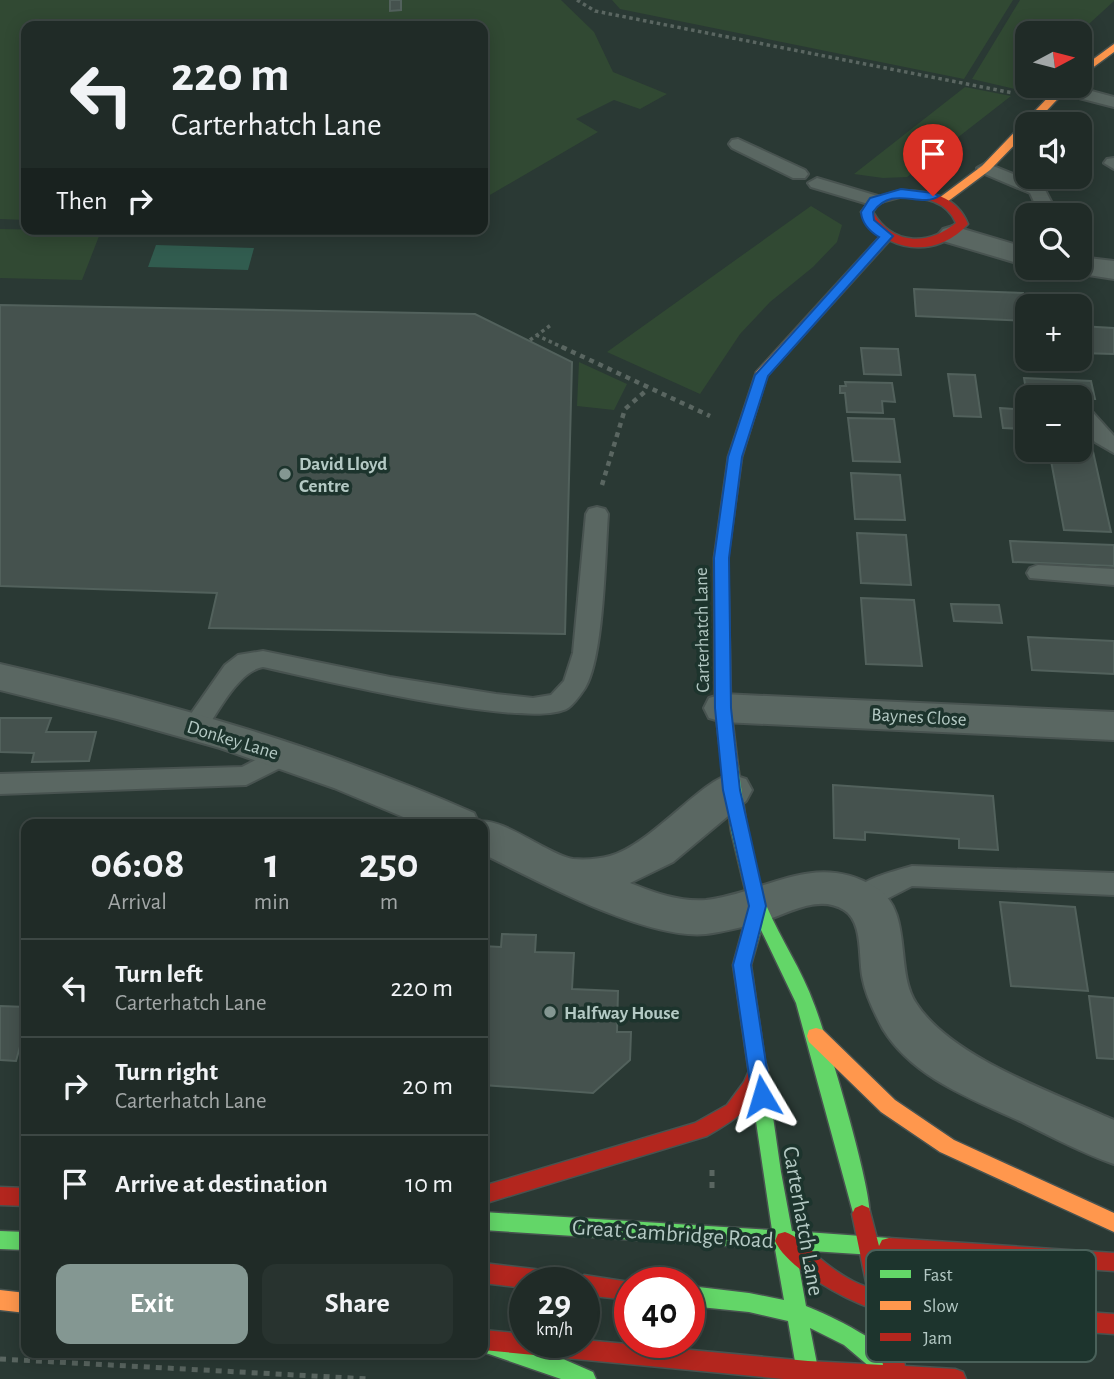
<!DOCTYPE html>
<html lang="en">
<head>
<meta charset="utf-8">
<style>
  :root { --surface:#202b27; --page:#28332f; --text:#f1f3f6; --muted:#a2a7a7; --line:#3d4744; --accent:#849792 }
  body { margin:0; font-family:"Alegreya Sans",sans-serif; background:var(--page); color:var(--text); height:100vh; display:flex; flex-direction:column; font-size:26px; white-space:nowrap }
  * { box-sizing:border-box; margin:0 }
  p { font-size:23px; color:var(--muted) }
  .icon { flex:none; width:38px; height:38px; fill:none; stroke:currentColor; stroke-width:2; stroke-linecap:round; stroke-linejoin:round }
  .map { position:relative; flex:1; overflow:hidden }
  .details { position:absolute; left:21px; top:819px; width:467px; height:539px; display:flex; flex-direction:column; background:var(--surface); border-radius:14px; box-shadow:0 4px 18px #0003,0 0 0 2px var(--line) }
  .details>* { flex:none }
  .hud { position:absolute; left:21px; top:21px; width:467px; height:214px; border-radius:14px; box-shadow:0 4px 18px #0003,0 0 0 2px var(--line); background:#202b27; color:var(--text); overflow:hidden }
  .needle { width:46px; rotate:83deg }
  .buttons { position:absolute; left:1015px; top:21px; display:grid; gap:14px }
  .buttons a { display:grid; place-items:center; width:77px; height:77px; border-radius:14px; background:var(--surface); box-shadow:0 4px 18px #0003,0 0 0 2px var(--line); font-size:35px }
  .speed { position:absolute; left:509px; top:1267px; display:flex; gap:14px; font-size:35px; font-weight:700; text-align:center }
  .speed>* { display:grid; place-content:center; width:91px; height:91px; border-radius:50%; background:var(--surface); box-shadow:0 4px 18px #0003,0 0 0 2px var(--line); line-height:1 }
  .speed small { font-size:18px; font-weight:400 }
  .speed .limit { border:10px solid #d22; background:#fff; color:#111 }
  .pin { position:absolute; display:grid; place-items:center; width:60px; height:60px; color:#fff; margin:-72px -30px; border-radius:50% 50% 50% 0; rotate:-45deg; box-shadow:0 0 7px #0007 }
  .pin .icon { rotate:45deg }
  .me { position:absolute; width:77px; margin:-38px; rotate:353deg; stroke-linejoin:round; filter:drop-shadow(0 0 5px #0008) }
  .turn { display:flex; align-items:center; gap:24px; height:147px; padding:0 35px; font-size:32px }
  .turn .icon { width:91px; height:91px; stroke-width:2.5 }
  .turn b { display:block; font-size:49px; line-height:60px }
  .then { display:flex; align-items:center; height:66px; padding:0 35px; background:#0003; gap:14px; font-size:26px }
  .eta { display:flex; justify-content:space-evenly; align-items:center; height:119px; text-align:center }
  .eta b { font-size:42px; font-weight:600; line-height:49px }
  .button { display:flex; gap:14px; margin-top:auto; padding:14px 35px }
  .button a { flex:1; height:80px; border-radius:14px; background:var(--accent); color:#fff; font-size:28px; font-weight:600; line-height:80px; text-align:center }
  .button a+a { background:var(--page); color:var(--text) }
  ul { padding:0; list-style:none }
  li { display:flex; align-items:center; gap:21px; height:98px; padding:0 35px; border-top:2px solid var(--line) }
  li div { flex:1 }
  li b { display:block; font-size:26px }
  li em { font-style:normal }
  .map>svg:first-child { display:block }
  .green { fill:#314933 }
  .water { fill:#315c4f }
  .building { fill:#45524e; stroke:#52615c; stroke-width:2 }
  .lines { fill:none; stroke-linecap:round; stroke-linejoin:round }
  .lane-casing { stroke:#485350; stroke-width:4 }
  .street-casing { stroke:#485350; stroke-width:4 }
  .fast-casing { stroke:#485350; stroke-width:3 }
  .slow-casing { stroke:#485350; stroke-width:3 }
  .jam-casing { stroke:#485350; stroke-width:3 }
  .path-far2 { stroke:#5a6661; stroke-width:3.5; stroke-dasharray:3.5 3.5; stroke-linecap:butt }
  .path-far1 { stroke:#5a6661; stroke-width:4.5; stroke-dasharray:5 5; stroke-linecap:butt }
  .path { stroke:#5a6661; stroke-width:5; stroke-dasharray:6 6; stroke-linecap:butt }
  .lane { fill:#5a6762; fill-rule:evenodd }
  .street { fill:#5a6762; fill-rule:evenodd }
  .fast { fill:#63d668; fill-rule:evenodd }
  .slow { fill:#ff974d; fill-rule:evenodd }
  .jam { fill:#b3261e; fill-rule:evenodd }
  .route { fill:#1a73e8; stroke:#114b97; stroke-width:2 }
  .poi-dot { fill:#849792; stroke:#1d342d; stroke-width:2.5 }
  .labels { text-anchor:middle; stroke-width:7; stroke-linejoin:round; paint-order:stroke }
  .poi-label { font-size:19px; font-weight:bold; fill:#b4c9c4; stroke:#1d342d; text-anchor:start }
  .street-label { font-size:19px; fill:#b4c9c4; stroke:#1d342d }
  .near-street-label { font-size:23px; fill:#b4c9c4; stroke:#1d342d }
  .key { fill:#1d342d; stroke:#4a615a; stroke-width:2 }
  .key-label { font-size:19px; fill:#b4c9c4 }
</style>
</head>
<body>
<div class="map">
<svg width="1114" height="1379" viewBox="0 0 1114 1379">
  <rect width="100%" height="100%" fill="#2a3934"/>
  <path class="green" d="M 0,0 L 561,0 L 594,32 L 613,72 L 667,94 L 640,109 L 614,100 L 576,119 L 598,132 L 483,199 L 483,26 L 26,26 L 26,220 L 0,219 Z
    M 612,0 L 1013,0 L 964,79 L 620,9 Z
    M 1020,0 L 1114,0 L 1114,1 L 1079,33 L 1027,33 L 1027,78 L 1015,89 L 972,79 Z
    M 965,87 L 1011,96 L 907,177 L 883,178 L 854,174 Z
    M 811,206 L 842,225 L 837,242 L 813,267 L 770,302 L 740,334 L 700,394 L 607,352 Z
    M 0,229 L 101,231 L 82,280 L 0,278 Z
    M 579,362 L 627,384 L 614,410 L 577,406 Z"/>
  <path class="water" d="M 156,245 L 254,248 L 248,270 L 148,267 Z"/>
  <path class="building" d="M 390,0 L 401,0 L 401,10 L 390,11 Z
    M 914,289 L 1023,293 L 1027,321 L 916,316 Z
    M 0,305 L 475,314 L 572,362 L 565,634 L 209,628 L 217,593 L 0,586 Z
    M 1080,326 L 1114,328 L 1114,354 L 1080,353 Z
    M 861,348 L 898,349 L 901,375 L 864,374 Z
    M 948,374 L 975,375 L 981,417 L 954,416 Z
    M 1024,378 L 1091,381 L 1095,399 L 1027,396 Z
    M 845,382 L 892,383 L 895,402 L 882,401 L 883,413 L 847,412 L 845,393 L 840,393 L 840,386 L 846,386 Z
    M 1000,408 L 1027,410 L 1027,429 L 1003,428 Z
    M 848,418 L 894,419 L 900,462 L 853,461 Z
    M 1080,447 L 1092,447 L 1111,532 L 1064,530 L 1049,450 L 1080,450 Z
    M 851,473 L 900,475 L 905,520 L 855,519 Z
    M 857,533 L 906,535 L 911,585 L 861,583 Z
    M 1010,541 L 1114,545 L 1114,566 L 1013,562 Z
    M 861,598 L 914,600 L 922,666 L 866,664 Z
    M 951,604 L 999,605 L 1002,623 L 954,621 Z
    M 1028,637 L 1114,641 L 1114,674 L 1032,670 Z
    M 0,718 L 51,718 L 46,732 L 96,732 L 89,761 L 32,762 L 34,753 L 0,752 Z
    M 833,785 L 993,796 L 998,850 L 959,848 L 959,839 L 865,832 L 865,840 L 834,838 Z
    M 1000,902 L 1075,907 L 1088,991 L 1011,986 Z
    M 502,934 L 536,935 L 535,952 L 574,953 L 572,989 L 618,991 L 617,1032 L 631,1032 L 630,1060 L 593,1093 L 483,1085 L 483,946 L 501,947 Z
    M 1089,996 L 1114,998 L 1114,1059 L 1097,1058 Z
    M 0,1006 L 26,1007 L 26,1025 L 16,1061 L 0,1060 Z"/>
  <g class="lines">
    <defs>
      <path id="lane" d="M 1055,86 L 1073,86 L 1114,97 L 1114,107 L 1056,92 Z
        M 738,139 L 805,170 L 808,174 L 805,178 L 793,178 L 732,148 L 729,144 L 732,140 Z
        M 1114,158 L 1114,169 L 1104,163 L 1107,159 Z
        M 986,163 L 1043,186 L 1058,215 L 1040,215 L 1030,193 L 980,172 L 977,168 Z
        M 817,178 L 881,197 L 884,201 L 875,206 L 811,187 L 808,183 Z
        M 1080,404 L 1087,406 L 1114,436 L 1114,453 L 1095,442 L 1080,423 Z
        M 597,507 L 605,509 L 608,514 C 605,554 604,657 585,688 C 581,694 574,704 568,708 C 531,731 314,678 263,667 C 238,671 217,714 203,734 L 194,737 L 185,734 L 181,728 L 225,665 L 238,655 L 263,651 L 390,677 L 496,694 L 533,698 L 551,695 L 564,681 L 573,653 L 586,514 L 589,509 Z
        M 1038,565 L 1114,569 L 1114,585 L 1030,578 L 1027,573 L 1030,568 Z
        M 285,745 L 294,747 L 298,754 L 294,761 L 246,785 L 0,794 L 0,774 L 242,767 Z
        M 912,866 L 1114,873 L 1114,895 L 912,886 L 871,907 L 861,910 L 851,907 L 847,899 C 858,879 892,872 912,866 Z"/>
      <path id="street" d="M 953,226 L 1027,248 L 1027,266 L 943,241 L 938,235 L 943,229 Z
        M 1080,257 L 1114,261 L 1114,279 L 1069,272 L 1066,268 L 1080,268 Z
        M 0,664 C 162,701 321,746 474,813 L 478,822 C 501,816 548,855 573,859 C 585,860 599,859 610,856 C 651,845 704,777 731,775 C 735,775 742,778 746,779 L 752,790 L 746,801 L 673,862 L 630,883 C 655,893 679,902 706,900 C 766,893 814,850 875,887 C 914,910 894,969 916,1003 C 951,1058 1055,1093 1114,1120 L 1114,1164 C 1082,1153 1052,1137 1022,1122 C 972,1099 913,1078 883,1029 C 875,1014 866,996 863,980 C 858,960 864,922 844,910 C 817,893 784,916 758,923 C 742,927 723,932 706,934 C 646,940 538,881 483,854 L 483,824 L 420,824 L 334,788 L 220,748 L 117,719 L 0,690 Z
        M 723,694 L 1114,712 L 1114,740 L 723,722 L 709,718 L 704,708 L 709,698 Z"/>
      <path id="fast" d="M 730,760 L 736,762 L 738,766 C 745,812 750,865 767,907 C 781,940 802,970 814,1004 C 825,1031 877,1204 869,1220 L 862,1223 L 855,1220 L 796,1003 L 761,930 L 751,965 L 781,1172 L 792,1231 L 889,1238 L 896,1240 L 899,1247 L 896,1254 L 889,1256 L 796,1250 L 806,1306 C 829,1315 907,1351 905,1379 L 884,1379 L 844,1345 L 810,1328 L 820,1379 L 798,1379 L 788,1321 L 749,1312 L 690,1306 L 690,1286 L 749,1293 L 784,1300 L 775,1249 L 483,1230 L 483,1212 L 772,1230 L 733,965 L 749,906 L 731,831 L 722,766 L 724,762 Z
        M 0,1231 L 26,1232 L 26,1250 L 0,1249 Z
        M 483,1332 L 547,1352 L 593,1372 L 596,1379 L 561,1379 L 483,1352 Z"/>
      <path id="slow" d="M 1114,44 L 1114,52 L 1080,77 L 1080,69 Z
        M 1059,86 L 1070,86 L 1034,124 L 1027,124 L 1027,132 L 990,170 L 947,202 L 939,202 L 939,198 L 982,166 Z
        M 887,232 L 893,236 L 891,239 L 767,376 L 742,457 L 728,558 L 731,708 L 738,766 L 736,770 L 724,770 L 722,766 L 715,708 L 714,558 L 728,457 L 756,372 L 883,233 Z
        M 816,1028 L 823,1030 L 895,1100 L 954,1140 L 1114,1213 L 1114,1232 L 940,1152 L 881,1112 L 809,1042 L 807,1036 L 809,1030 Z
        M 0,1290 L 26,1293 L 26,1313 L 0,1310 Z"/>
      <path id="jam" d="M 901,190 C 930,191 956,195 968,224 C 936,260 884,253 861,212 L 871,199 ZM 902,197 C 925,198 946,200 956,223 C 928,246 892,245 873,212 L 879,203 Z
        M 759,1062 L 766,1064 L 768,1070 C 753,1108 742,1116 707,1136 L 483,1204 L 483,1186 L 695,1123 L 727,1105 L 744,1082 L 752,1064 Z
        M 0,1187 L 26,1188 L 26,1206 L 0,1205 Z
        M 862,1205 L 869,1208 L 879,1246 L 882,1240 L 889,1238 L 1114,1253 L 1114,1271 L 889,1256 L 882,1254 L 880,1249 L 889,1294 L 905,1299 L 1114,1314 L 1114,1334 L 905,1319 L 894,1315 L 905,1366 L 955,1369 L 963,1372 L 966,1379 L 784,1379 L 483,1350 L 483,1330 L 525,1334 L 525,1342 L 584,1342 L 584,1340 L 808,1361 L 883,1365 L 871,1308 C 844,1299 787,1268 775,1241 L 778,1234 L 785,1232 C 797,1236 806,1246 816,1255 C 831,1268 848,1281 867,1287 L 852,1214 L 855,1208 Z
        M 483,1263 L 568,1273 L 576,1279 L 584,1275 L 636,1283 L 630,1283 L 630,1300 L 584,1295 L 584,1283 L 525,1283 L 525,1288 L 483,1283 Z"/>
    </defs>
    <use href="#lane" class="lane-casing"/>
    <use href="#street" class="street-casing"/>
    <use href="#fast" class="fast-casing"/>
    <use href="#slow" class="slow-casing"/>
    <use href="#jam" class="jam-casing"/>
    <path class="path-far2" d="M 577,0 L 595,11 L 1013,93
      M 536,335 L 566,349
      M 530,340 L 551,325"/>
    <path class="path-far1" d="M 562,347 L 710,416
      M 602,485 L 625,409 L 648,389"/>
    <path class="path" d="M 712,1170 L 712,1190
      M 0,1359 L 369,1379"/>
    <use href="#lane" class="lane"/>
    <use href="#street" class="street"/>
    <use href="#fast" class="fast"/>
    <use href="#slow" class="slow"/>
    <use href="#jam" class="jam"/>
  </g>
  <path class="route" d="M 901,189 L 933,193 L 939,196 C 920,209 893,184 873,212 L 874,220 L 893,236 L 768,376 L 742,457 L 729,558 L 731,708 L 740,790 L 766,906 L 751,965 L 771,1096 L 769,1102 L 762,1105 L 755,1102 L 752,1096 L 733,965 L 749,906 L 723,790 L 715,708 L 714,558 L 728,457 L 755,375 L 879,237 C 869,231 862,224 861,212 L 870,198 Z"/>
  <g class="poi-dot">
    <circle cx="285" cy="474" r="7"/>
    <circle cx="550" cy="1012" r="7"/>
  </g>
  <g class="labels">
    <g class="poi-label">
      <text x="299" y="470">David Lloyd<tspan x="299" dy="22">Centre</tspan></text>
      <text x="564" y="1019">Halfway House</text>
    </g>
    <g class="street-label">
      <text transform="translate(701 630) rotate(-91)" y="7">Carterhatch Lane</text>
      <text transform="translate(919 716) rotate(3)" y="7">Baynes Close</text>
      <text transform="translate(233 739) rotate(17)" y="7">Donkey Lane</text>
    </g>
    <g class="near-street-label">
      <text transform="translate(804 1221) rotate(80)" y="8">Carterhatch Lane</text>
      <text transform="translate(673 1233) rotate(4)" y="8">Great Cambridge Road</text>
    </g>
  </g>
  <rect x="866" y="1250" width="230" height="112" rx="10" class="key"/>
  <rect x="880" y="1270" width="31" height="8" fill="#63d668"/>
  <rect x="880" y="1301" width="31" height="9" fill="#ff974d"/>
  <rect x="880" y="1333" width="31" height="8" fill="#b3261e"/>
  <g class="key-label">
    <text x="923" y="1281">Fast</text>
    <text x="923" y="1312">Slow</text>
    <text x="923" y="1344">Jam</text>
  </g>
</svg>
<div class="buttons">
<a><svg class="needle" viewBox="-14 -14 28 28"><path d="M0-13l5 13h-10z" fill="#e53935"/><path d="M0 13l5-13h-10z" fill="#a2a7a7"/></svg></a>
<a><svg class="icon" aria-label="sound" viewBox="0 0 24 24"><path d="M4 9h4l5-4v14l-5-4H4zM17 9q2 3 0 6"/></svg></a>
<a><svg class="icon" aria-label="search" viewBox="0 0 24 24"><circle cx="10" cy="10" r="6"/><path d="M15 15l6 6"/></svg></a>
<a>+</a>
<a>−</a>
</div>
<div class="speed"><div>29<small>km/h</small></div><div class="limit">40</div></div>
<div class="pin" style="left:933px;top:196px;background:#d93025"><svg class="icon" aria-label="arrive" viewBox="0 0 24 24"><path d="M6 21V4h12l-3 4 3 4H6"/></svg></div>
<svg class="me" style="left:762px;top:1096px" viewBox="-20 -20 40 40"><path d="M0-17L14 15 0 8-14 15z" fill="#1a73e8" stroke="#fff" stroke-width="4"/></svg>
<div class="hud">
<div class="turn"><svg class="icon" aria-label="left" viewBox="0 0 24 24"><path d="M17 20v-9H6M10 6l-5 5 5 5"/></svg><div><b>220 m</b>Carterhatch Lane</div></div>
<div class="then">Then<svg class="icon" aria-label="right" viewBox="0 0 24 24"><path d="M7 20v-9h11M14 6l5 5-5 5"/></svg></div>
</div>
<section class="details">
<div class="eta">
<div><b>06:08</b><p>Arrival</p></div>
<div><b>1</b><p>min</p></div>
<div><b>250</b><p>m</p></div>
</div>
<ul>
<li><svg class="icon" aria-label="left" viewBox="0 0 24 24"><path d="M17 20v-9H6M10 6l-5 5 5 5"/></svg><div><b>Turn left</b><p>Carterhatch Lane</p></div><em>220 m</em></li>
<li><svg class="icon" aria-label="right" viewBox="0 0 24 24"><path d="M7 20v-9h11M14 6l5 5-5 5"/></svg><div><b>Turn right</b><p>Carterhatch Lane</p></div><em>20 m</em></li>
<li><svg class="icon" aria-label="arrive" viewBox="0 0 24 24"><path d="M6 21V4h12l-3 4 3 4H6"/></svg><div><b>Arrive at destination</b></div><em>10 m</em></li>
</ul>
<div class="button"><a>Exit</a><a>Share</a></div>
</section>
</div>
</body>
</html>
